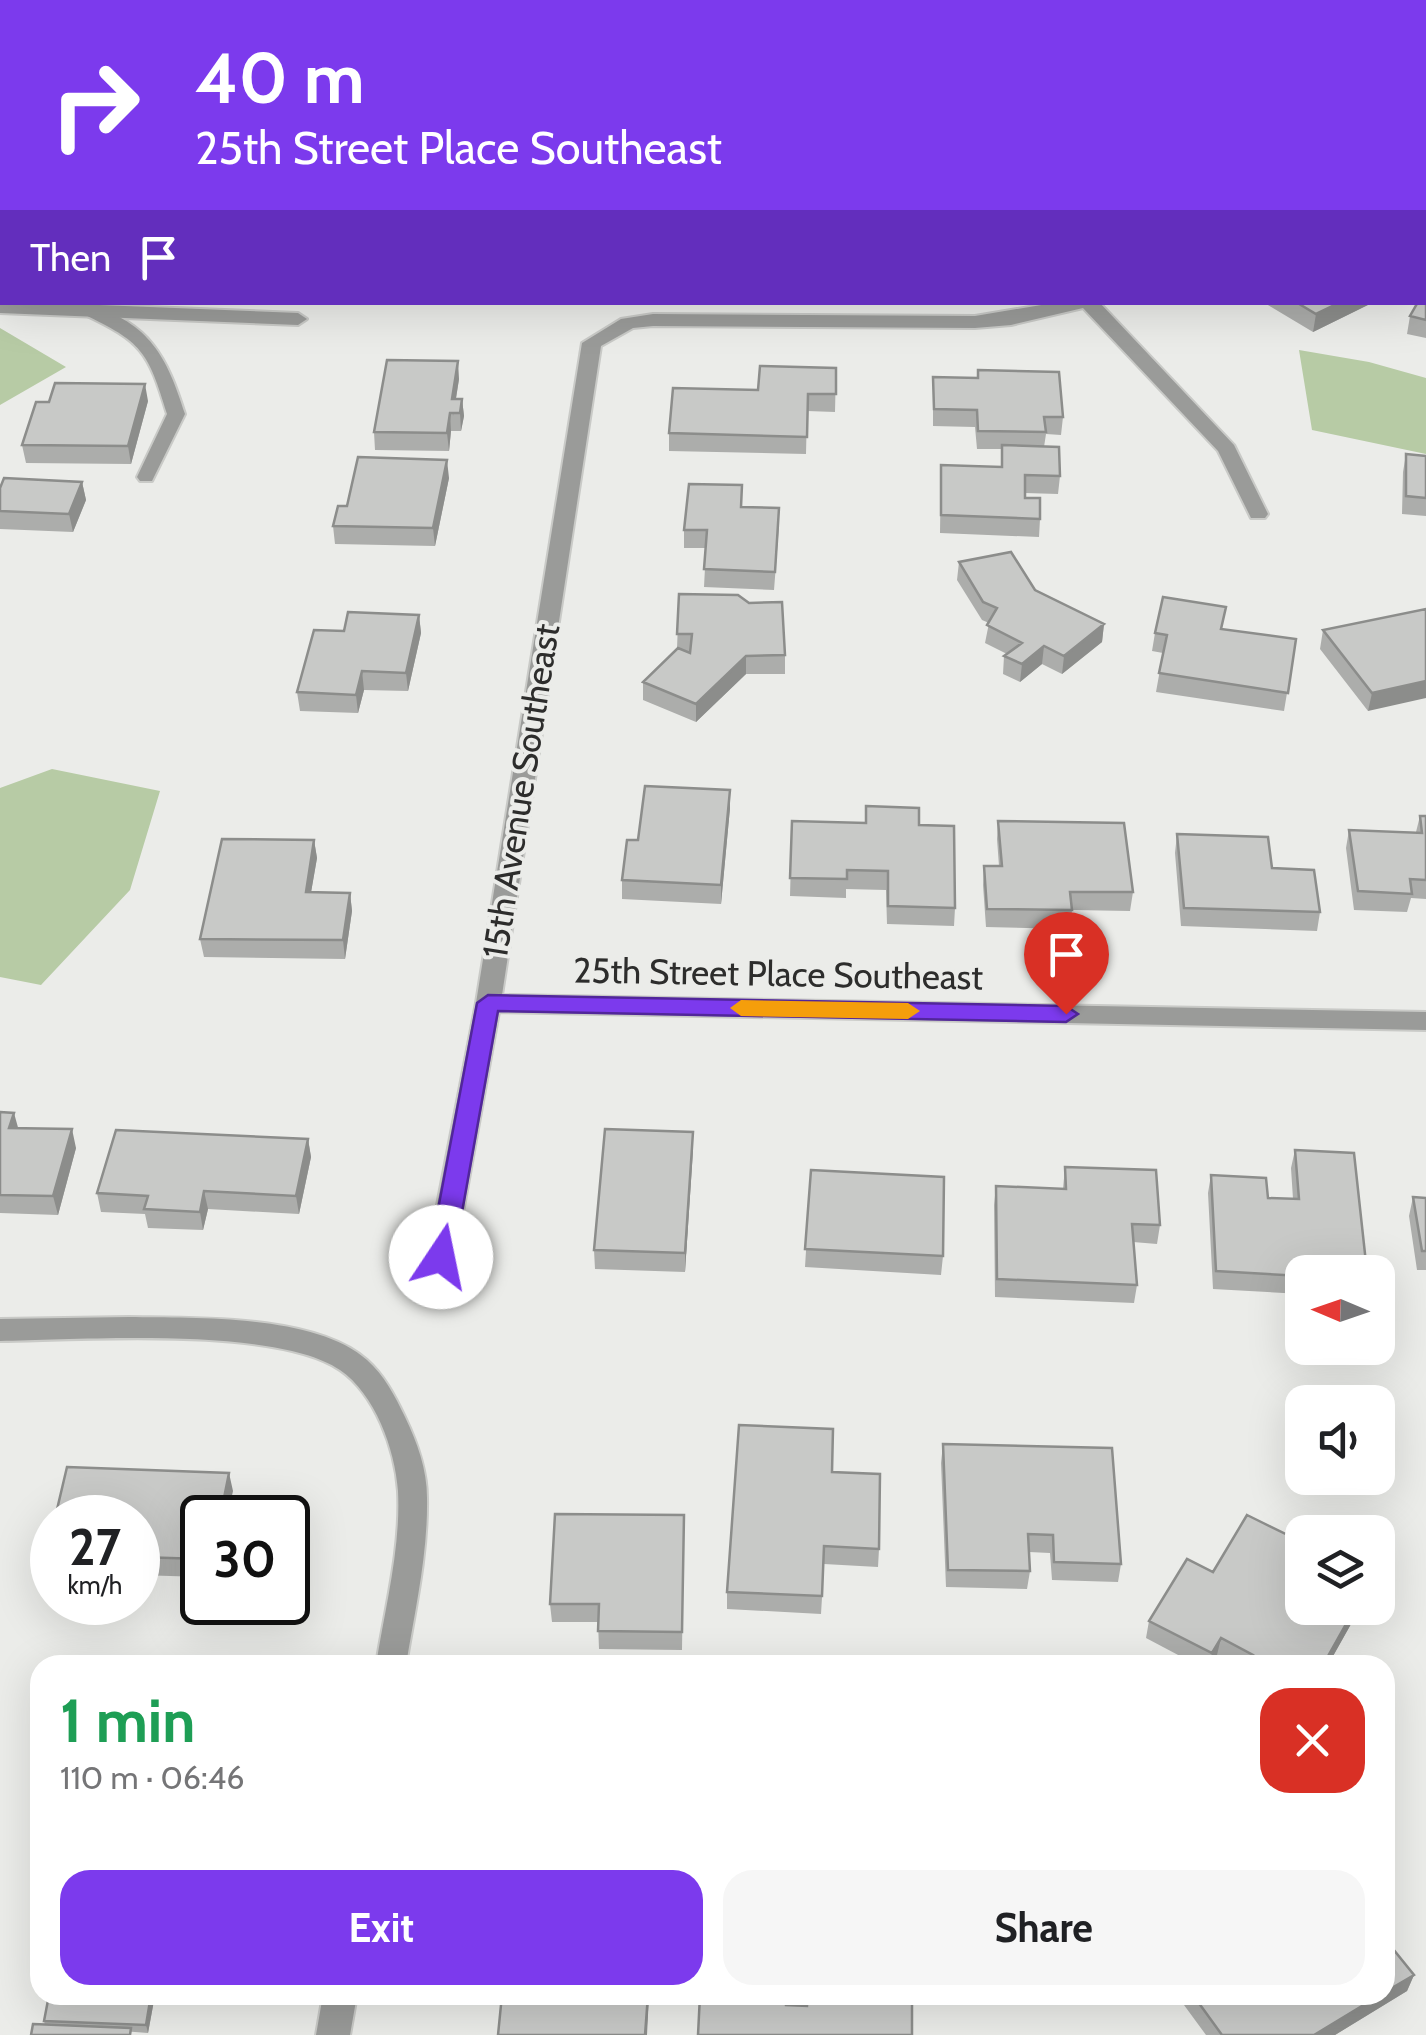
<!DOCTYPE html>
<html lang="en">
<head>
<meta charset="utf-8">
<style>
  :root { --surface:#fff; --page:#f6f6f6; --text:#202124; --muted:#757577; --accent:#7c3aed }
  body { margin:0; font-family:Cabin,sans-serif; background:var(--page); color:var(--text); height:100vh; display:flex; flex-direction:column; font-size:38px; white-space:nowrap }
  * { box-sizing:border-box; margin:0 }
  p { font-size:32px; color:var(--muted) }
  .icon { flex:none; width:55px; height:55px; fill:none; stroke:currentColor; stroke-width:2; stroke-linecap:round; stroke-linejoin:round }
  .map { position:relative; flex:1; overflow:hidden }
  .sheet { position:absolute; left:30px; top:1655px; width:1365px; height:350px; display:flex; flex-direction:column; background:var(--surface); border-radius:30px; box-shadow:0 10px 40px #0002 }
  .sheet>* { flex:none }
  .banner { position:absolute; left:0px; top:0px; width:1428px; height:305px; box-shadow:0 10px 40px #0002; background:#7c3aed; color:#fff; overflow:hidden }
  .needle { width:65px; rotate:272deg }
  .fabs { position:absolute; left:1285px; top:1255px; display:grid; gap:20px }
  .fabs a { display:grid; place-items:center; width:110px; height:110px; border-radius:20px; background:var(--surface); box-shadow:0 10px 40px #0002; font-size:50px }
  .speed { position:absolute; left:30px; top:1495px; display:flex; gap:20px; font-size:50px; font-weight:700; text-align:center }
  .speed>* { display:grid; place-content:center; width:130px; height:130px; border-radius:50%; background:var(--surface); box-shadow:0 10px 40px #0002; line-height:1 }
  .speed small { font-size:25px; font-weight:400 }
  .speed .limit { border:5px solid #111; border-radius:15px; background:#fff; color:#111 }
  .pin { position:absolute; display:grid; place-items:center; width:85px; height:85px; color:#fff; margin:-102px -42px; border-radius:50% 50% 50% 0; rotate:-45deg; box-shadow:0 0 10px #0007 }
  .pin .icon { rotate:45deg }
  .me { position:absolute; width:110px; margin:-55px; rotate:11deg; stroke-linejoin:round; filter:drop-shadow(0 0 8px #0008) }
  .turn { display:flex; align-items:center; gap:35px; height:210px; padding:0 30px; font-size:45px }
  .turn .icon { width:130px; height:130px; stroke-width:2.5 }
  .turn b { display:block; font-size:70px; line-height:85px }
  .then { display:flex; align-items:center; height:95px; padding:0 30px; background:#0003; gap:20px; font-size:38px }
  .round { display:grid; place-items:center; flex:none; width:105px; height:105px; border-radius:30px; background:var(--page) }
  .headline { display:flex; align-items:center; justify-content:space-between; height:170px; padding:0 30px }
  h1 { font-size:60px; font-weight:800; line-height:75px; color:#1e9e55 }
  .cta { display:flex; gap:20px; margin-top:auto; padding:20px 30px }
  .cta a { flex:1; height:115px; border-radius:30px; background:var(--accent); color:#fff; font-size:40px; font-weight:800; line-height:115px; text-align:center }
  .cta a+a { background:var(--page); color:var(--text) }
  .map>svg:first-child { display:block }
  .green { fill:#b7cba5 }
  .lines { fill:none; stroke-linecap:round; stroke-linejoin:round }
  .service-casing { stroke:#c9cac7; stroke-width:4 }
  .minor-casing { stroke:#c9cac7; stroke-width:4 }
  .service { fill:#9a9b99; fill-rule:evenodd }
  .minor { fill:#9a9b99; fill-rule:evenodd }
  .wall { fill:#acadab }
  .shaded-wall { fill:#8c8d8b }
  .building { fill:#c8c9c7; stroke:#8c8d8b; stroke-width:2.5 }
  .route { fill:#7c3aed; stroke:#51269a; stroke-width:2.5 }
  .slow { fill:#f59e0b }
  .labels { text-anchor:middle; stroke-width:8; stroke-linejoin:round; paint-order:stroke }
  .street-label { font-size:35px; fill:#2d2d2c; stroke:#ebece9 }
</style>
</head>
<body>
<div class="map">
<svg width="1426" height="2035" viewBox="0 0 1426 2035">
  <rect width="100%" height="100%" fill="#ebece9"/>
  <path class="green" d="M 0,328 L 66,367 L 0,405 Z
    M 1299,350 L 1369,362 L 1426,378 L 1426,454 L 1312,430 Z
    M 52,769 L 160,791 L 130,890 L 41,985 L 0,977 L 0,788 Z"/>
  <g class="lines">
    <defs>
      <path id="service" d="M 89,305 C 150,323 167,357 185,414 L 152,481 L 140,481 L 137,477 L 167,414 C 148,351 142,342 83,314 L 81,310 Z"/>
      <path id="minor" d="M 1280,0 L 1296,0 L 1296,2 L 1280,2 Z
        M 1425,212 L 1426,212 L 1426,222 L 1425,222 Z
        M 0,301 L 298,313 L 307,319 L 298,325 L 0,313 Z
        M 1059,302 L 1099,302 L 1234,445 L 1268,514 L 1265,518 L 1251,518 L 1218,451 L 1083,308 L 1011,325 L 975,328 L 653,326 L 633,328 L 601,346 L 502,995 L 1426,1012 L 1426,1030 L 499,1012 L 455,1257 L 451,1264 L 441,1267 L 431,1264 L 427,1257 L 476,1003 L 582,343 L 621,319 L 653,314 L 975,316 Z
        M 129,1317 C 194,1318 316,1314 367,1360 C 384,1375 395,1396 405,1417 C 417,1442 427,1469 427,1498 C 428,1554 415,1610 406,1665 L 376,1665 C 385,1608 401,1548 398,1491 C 395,1449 375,1394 340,1370 C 276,1326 80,1340 0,1341 L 0,1319 Z
        M 323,1995 L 357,1995 L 350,2035 L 316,2035 Z"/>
    </defs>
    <use href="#service" class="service-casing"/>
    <use href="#minor" class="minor-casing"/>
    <use href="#service" class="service"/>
    <use href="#minor" class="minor"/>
  </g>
  <path class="wall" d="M 98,0 L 179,0 L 178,2 L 99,2 Z
    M 773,0 L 870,0 L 867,2 L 773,2 Z
    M 1133,0 L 1195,0 L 1193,2 L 1136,2 Z
    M 1426,0 L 1426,119 L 1425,119 Z
    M 1425,262 L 1426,262 L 1426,338 L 1407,334 L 1410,316 L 1425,302 Z
    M 1263,302 L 1374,302 L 1313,332 Z
    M 836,368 L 835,412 L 807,411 L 806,454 L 669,451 L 669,433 L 758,390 Z
    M 978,370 L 1063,417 L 1061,435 L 1046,434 L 1044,447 L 1060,476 L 1058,494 L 1025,493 L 1025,498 L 1040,519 L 1039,537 L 940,533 L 941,465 L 1001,467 L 1002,449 L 977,449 L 975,427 L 933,426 L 933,377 L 977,378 Z
    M 459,379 L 456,399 L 462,399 L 464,416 L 461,431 L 451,431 L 449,451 L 375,450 L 374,432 Z
    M 148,401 L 131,464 L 26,463 L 22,445 Z
    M 1406,454 L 1426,456 L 1426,516 L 1402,514 L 1403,472 Z
    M 449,478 L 435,546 L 335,544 L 333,526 L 347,506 Z
    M 82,482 L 86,500 L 73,532 L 0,529 L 0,488 Z
    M 741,507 L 779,526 L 774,590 L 704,587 L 706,548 L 684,548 L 684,530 Z
    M 959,562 L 1035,590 L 1104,624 L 1102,642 L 1062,674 L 1042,664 L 1020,682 L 1003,674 L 1004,656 L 1007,654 L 985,643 L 989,623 L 982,620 L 957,580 Z
    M 679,594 L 785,655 L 785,674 L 746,674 L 696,722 L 643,700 L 643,682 L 677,649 Z
    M 1426,609 L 1368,711 L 1320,649 L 1323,630 Z
    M 419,615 L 421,633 L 408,691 L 364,690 L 358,713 L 300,711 L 297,692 L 344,631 Z
    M 1222,629 L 1296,639 L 1284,711 L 1156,692 L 1163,653 L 1152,651 L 1155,633 Z
    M 730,790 L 730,808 L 721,904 L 622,899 L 622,880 L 638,840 Z
    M 866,806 L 919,825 L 955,908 L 954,926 L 887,924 L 886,890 L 846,889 L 846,898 L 790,896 L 792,821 L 865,823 Z
    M 1420,816 L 1426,816 L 1426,899 L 1411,898 L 1407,912 L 1354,910 L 1346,848 L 1349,830 L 1416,832 Z
    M 998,821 L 1133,892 L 1130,911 L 1072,910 L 1070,929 L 986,927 L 983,885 L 984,866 L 999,866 L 997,839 Z
    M 1177,834 L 1272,868 L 1320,912 L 1317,931 L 1181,926 L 1175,853 Z
    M 314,840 L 317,858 L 311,892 L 350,893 L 352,911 L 345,959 L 204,957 L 200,939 Z
    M 0,1112 L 18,1128 L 76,1148 L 58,1215 L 0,1213 Z
    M 693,1132 L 685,1272 L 595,1269 L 594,1250 Z
    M 308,1139 L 311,1157 L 299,1214 L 208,1209 L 203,1230 L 148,1228 L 145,1214 L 101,1212 L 97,1193 Z
    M 1295,1150 L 1354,1153 L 1302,1272 L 1302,1294 L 1213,1289 L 1208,1193 L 1211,1175 L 1268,1198 L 1293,1199 L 1291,1168 Z
    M 1065,1167 L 1160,1225 L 1157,1244 L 1133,1242 L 1137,1285 L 1134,1303 L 995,1297 L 994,1205 L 996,1186 L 1063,1189 Z
    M 811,1170 L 943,1256 L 941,1275 L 805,1267 Z
    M 1413,1197 L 1426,1198 L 1426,1270 L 1417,1270 L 1409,1216 Z
    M 943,1444 L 1121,1564 L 1118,1582 L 1052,1580 L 1050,1553 L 1029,1552 L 1030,1571 L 1027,1589 L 946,1587 L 941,1463 Z
    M 832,1472 L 879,1549 L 878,1567 L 824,1564 L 821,1614 L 727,1609 L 727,1592 Z
    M 233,1491 L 202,1518 L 202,1577 L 138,1575 L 138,1518 Z
    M 684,1515 L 682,1650 L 599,1649 L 598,1622 L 552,1622 L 550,1604 Z
    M 52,1526 L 52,1571 L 51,1571 L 46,1554 Z
    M 1213,1572 L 1302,1608 L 1360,1608 L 1328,1665 L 1235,1665 L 1217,1655 L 1211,1665 L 1197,1665 L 1146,1638 L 1149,1621 Z
    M 1414,1975 L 1407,1991 L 1335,2035 L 1206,2035 L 1184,2005 L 1187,1995 L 1385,1995 Z
    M 49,1995 L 155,1995 L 148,2033 L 45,2025 L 44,2021 Z"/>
  <path class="shaded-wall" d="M 844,0 L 870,0 L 867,2 L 840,2 Z
    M 1341,302 L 1374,302 L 1313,332 L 1316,314 Z
    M 458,361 L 459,379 L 453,416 L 452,399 Z
    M 145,384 L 148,401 L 131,464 L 128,446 Z
    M 462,399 L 464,416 L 461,431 L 460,413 Z
    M 450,413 L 451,431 L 449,451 L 447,433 Z
    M 447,460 L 449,478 L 435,546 L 433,528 Z
    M 82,482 L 86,500 L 73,532 L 69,514 Z
    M 419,615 L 421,633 L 408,691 L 406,673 Z
    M 1104,624 L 1102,642 L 1062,674 L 1064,656 Z
    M 1044,646 L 1042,664 L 1020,682 L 1022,664 Z
    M 746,656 L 746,674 L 696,722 L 696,704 Z
    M 362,671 L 364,690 L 358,713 L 356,695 Z
    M 1426,681 L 1426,698 L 1368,711 L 1372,693 Z
    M 730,790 L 730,808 L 721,904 L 721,885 Z
    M 314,840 L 317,858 L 308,910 L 306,892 Z
    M 350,893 L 352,911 L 345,959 L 343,940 Z
    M 14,1113 L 19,1131 L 9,1128 Z
    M 72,1129 L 76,1148 L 58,1215 L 53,1196 Z
    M 693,1132 L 693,1150 L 685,1272 L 685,1253 Z
    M 308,1139 L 311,1157 L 299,1214 L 296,1196 Z
    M 204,1191 L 208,1209 L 203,1230 L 200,1212 Z
    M 229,1473 L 233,1491 L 227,1518 L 220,1518 Z
    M 1355,1608 L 1360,1608 L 1328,1665 L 1323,1665 Z
    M 1221,1638 L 1217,1655 L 1211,1665 L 1209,1665 L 1212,1653 Z
    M 1414,1975 L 1407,1991 L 1335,2035 L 1314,2035 L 1380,1995 L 1385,1995 L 1385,1992 Z
    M 151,1995 L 155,1995 L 148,2033 L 146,2025 Z
    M 648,1995 L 649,1995 L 647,2035 L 645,2035 Z"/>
  <path class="building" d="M 307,0 L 418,0 L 423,1 L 316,2 Z
    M 796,0 L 844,0 L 840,2 L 803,2 Z
    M 905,0 L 999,0 L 998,2 L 905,2 Z
    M 1383,0 L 1426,0 L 1426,53 L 1425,2 L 1382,2 Z
    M 1425,69 L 1426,69 L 1426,102 L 1425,102 Z
    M 1426,288 L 1426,320 L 1410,316 L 1418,302 L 1425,302 Z
    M 1296,302 L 1341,302 L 1316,314 Z
    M 387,360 L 458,361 L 452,399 L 462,399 L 460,413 L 450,413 L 447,433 L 374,432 Z
    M 760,366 L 836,368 L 836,394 L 808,394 L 807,437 L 669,433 L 673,388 L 758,390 Z
    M 978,370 L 1059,372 L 1063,417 L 1044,417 L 1046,432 L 978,431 L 977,410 L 934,409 L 933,377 L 978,378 Z
    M 55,383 L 145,384 L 128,446 L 22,445 L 36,402 L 49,402 Z
    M 1002,445 L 1059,447 L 1060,476 L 1025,475 L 1025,498 L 1040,498 L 1040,519 L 941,515 L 941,465 L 1002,467 Z
    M 1406,454 L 1426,456 L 1426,498 L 1406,496 Z
    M 358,457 L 447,460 L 433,528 L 333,526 L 338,506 L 347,506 Z
    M 4,478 L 82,482 L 69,514 L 0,511 L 0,488 Z
    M 689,484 L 742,485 L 741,507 L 779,508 L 775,572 L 704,569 L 707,530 L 684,530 Z
    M 1011,552 L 1035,590 L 1104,624 L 1064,656 L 1044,646 L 1022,664 L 1004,656 L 1022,643 L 987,625 L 997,608 L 983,602 L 959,562 Z
    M 679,594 L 738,595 L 749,603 L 782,602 L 785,655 L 746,656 L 696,704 L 643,682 L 678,648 L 690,653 L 692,634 L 677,634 Z
    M 1163,597 L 1226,607 L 1221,629 L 1296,639 L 1288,693 L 1159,673 L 1167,635 L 1155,633 Z
    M 1426,609 L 1426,681 L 1372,693 L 1323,630 Z
    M 348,612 L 419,615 L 406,673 L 362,671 L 356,695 L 297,692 L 314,630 L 344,631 Z
    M 645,786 L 730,790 L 721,885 L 622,880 L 627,840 L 638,840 Z
    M 866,806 L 919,808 L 919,825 L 954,826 L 955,908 L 888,906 L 888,871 L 847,870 L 847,879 L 790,878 L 792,821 L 866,823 Z
    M 1420,816 L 1426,816 L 1426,880 L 1410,879 L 1412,894 L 1358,891 L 1349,830 L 1422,833 Z
    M 998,821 L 1124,823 L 1133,892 L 1070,892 L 1072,910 L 987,909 L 984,866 L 1002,866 Z
    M 1177,834 L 1268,837 L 1272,868 L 1314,870 L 1320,912 L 1184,908 Z
    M 222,839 L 314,840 L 306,892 L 350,893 L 343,940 L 200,939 Z
    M 0,1112 L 14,1113 L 9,1128 L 72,1129 L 53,1196 L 0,1195 Z
    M 605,1129 L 693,1132 L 685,1253 L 594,1250 Z
    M 116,1130 L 308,1139 L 296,1196 L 204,1191 L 200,1212 L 144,1209 L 148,1196 L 97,1193 Z
    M 1295,1150 L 1354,1153 L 1367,1272 L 1302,1272 L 1302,1276 L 1216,1271 L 1211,1175 L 1266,1178 L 1268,1198 L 1299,1199 Z
    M 1065,1167 L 1156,1170 L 1160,1225 L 1132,1224 L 1137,1285 L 997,1279 L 996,1186 L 1066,1189 Z
    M 811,1170 L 944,1177 L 943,1256 L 805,1249 Z
    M 1413,1197 L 1426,1198 L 1426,1251 L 1422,1251 Z
    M 739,1425 L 833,1429 L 832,1472 L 880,1474 L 879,1549 L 824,1546 L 822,1596 L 727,1592 Z
    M 943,1444 L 1112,1448 L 1121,1564 L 1054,1562 L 1053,1535 L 1028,1534 L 1030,1571 L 948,1570 Z
    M 67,1467 L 229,1473 L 220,1518 L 202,1518 L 202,1559 L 138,1557 L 138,1518 L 55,1518 Z
    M 555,1514 L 684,1515 L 682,1632 L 598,1631 L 599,1604 L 550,1604 Z
    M 1247,1515 L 1302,1542 L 1302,1608 L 1355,1608 L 1323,1665 L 1253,1665 L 1248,1663 L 1253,1655 L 1221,1638 L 1212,1653 L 1149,1621 L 1187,1559 L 1213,1572 Z
    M 52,1526 L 52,1554 L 46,1554 Z
    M 1385,1939 L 1414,1975 L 1385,1992 Z
    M 49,1995 L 151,1995 L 146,2025 L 44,2021 Z
    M 502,1995 L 648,1995 L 645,2035 L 498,2035 Z
    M 700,1995 L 786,1995 L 786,2005 L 807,2006 L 808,1995 L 912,1995 L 912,2035 L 698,2035 Z
    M 1193,1995 L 1380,1995 L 1314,2035 L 1222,2035 Z
    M 33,2024 L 131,2028 L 130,2035 L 31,2035 Z"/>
  <path class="route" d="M 488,995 L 1066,1006 L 1078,1014 L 1066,1022 L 498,1011 L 454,1257 L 450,1264 L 433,1264 L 429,1257 L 477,1003 Z"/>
  <path class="slow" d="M 741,1000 L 908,1003 L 920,1011 L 908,1019 L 741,1016 L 730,1008 Z"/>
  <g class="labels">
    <g class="street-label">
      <text transform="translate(521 791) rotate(-81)" y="12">15th Avenue Southeast</text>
      <text transform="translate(778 974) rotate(1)" y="12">25th Street Place Southeast</text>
    </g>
  </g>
</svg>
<div class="fabs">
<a><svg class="needle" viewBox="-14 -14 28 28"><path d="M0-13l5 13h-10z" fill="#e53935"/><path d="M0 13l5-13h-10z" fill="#757577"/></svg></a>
<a><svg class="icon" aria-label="sound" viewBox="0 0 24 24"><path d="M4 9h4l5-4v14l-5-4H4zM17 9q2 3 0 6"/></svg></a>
<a><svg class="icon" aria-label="layers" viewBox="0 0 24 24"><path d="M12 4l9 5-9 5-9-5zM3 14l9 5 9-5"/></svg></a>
</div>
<div class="speed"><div>27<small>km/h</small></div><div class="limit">30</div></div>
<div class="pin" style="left:1066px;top:1014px;background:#d93025"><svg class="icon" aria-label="arrive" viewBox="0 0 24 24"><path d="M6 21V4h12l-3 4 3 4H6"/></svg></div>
<svg class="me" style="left:441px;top:1257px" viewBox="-20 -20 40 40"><circle r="19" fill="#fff"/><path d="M0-13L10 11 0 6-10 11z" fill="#7c3aed"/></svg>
<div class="banner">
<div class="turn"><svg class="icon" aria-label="right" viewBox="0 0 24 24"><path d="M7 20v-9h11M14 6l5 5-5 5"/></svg><div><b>40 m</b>25th Street Place Southeast</div></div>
<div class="then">Then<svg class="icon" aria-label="arrive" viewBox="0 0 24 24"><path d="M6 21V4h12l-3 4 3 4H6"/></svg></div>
</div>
<section class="sheet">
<div class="headline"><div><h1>1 min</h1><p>110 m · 06:46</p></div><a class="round" style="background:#d93025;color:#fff"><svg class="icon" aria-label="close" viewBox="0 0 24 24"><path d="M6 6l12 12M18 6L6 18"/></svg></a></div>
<div class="cta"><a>Exit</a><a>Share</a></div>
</section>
</div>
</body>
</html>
